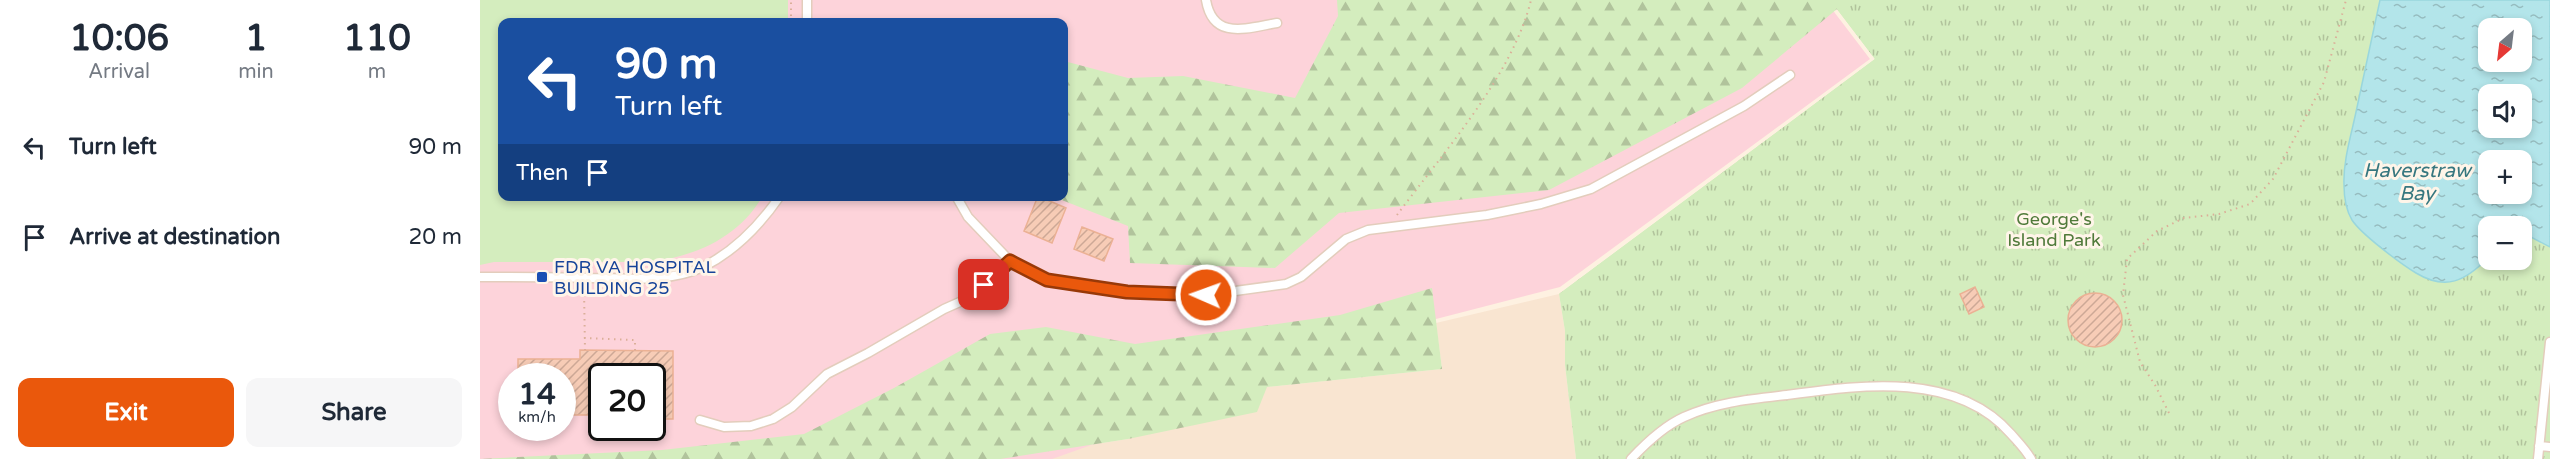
<!DOCTYPE html>
<html lang="en">
<head>
<meta charset="utf-8">
<style>
  :root { --surface:#fff; --page:#f6f6f7; --text:#1f2937; --muted:#747a83; --accent:#ea580c }
  body { margin:0; font-family:"Varela Round",sans-serif; background:var(--page); color:var(--text); height:100vh; display:flex; flex-direction:column; font-size:22px; white-space:nowrap }
  * { box-sizing:border-box; margin:0 }
  p { font-size:20px; color:var(--muted) }
  .icon { flex:none; width:33px; height:33px; fill:none; stroke:currentColor; stroke-width:2; stroke-linecap:round; stroke-linejoin:round }
  .map { position:relative; flex:1; overflow:hidden }
  .drawer { display:flex; flex-direction:column; background:var(--surface); width:480px }
  .drawer>* { flex:none }
  .banner { position:absolute; left:18px; top:18px; width:570px; height:183px; border-radius:12px; box-shadow:0 3px 9px #0003; background:#1a4fa0; color:#fff; overflow:hidden }
  .needle { width:39px; rotate:208deg }
  .controls { position:absolute; left:1998px; top:18px; display:grid; gap:12px }
  .controls a { display:grid; place-items:center; width:54px; height:54px; border-radius:12px; background:var(--surface); box-shadow:0 3px 9px #0003; font-size:30px }
  .speed { position:absolute; left:18px; top:363px; display:flex; gap:12px; font-size:30px; font-weight:700; text-align:center }
  .speed>* { display:grid; place-content:center; width:78px; height:78px; border-radius:50%; background:var(--surface); box-shadow:0 3px 9px #0003; line-height:1 }
  .speed small { font-size:15px; font-weight:400 }
  .speed .limit { border:3px solid #111; border-radius:9px; background:#fff; color:#111 }
  .pin { position:absolute; display:grid; place-items:center; width:51px; height:51px; color:#fff; margin:-26px; border-radius:12px; box-shadow:0 3px 9px #0006 }
  .me { position:absolute; width:66px; margin:-33px; rotate:272deg; stroke-linejoin:round; filter:drop-shadow(0 0 4px #0008) }
  .turn { display:flex; align-items:center; gap:21px; height:126px; padding:0 18px; font-size:27px }
  .turn .icon { width:78px; height:78px; stroke-width:2.5 }
  .turn b { display:block; font-size:42px; line-height:51px }
  .then { display:flex; align-items:center; height:57px; padding:0 18px; background:#0003; gap:12px; font-size:22px }
  .eta { display:flex; justify-content:space-evenly; align-items:center; height:102px; text-align:center }
  .eta b { font-size:36px; font-weight:700; line-height:42px }
  .primary-button { display:flex; gap:12px; margin-top:auto; padding:12px 18px }
  .primary-button a { flex:1; height:69px; border-radius:12px; background:var(--accent); color:#fff; font-size:24px; font-weight:700; line-height:69px; text-align:center }
  .primary-button a+a { background:var(--page); color:var(--text) }
  ul { padding:0; list-style:none }
  li { display:flex; align-items:center; gap:18px; height:90px; padding:0 18px }
  li div { flex:1 }
  li b { display:block; font-size:22px }
  li em { font-style:normal }
  main { display:flex; flex:1; min-height:0 }
  .map>svg:first-child { display:block }
  .residential { fill:#f9e5d1 }
  .medical { fill:#fdd3da; fill-rule:evenodd }
  .grass { fill:#d4edbe }
  .forest { fill:url(#forest-firs) }
  .park { fill:url(#park-tufts) }
  .water { fill:url(#water-ripples); stroke:#99d6dd; stroke-width:1.5; fill-rule:evenodd }
  .building { fill:url(#building-hatch); stroke:#ebb194; stroke-width:1.5 }
  .lines { fill:none; stroke-linecap:round; stroke-linejoin:round }
  .service-casing { stroke:#e3cdbc; stroke-width:11 }
  .path { stroke:#dbaf99; stroke-width:2; stroke-dasharray:1.5 4.5; stroke-linecap:butt }
  .service { stroke:#fff; stroke-width:8 }
  .route-casing { stroke:#983908; stroke-width:15 }
  .route { stroke:#ea580c; stroke-width:10 }
  .transit-dot { fill:#1a4fb4; stroke:#fff5e9; stroke-width:2 }
  .labels { text-anchor:middle; stroke-width:6; stroke-linejoin:round; paint-order:stroke }
  .park-label { font-size:18px; fill:#507a3a; stroke:#fff5e9 }
  .transit-label { font-size:18px; fill:#164399; stroke:#fff5e9; text-anchor:start }
  .water-label { font-size:20px; font-style:italic; fill:#37777f; stroke:#fff5e9 }
</style>
</head>
<body>
<main>
<section class="drawer">
<div class="eta">
<div><b>10:06</b><p>Arrival</p></div>
<div><b>1</b><p>min</p></div>
<div><b>110</b><p>m</p></div>
</div>
<ul>
<li><svg class="icon" aria-label="left" viewBox="0 0 24 24"><path d="M17 20v-9H6M10 6l-5 5 5 5"/></svg><div><b>Turn left</b></div><em>90 m</em></li>
<li><svg class="icon" aria-label="arrive" viewBox="0 0 24 24"><path d="M6 21V4h12l-3 4 3 4H6"/></svg><div><b>Arrive at destination</b></div><em>20 m</em></li>
</ul>
<div class="primary-button"><a>Exit</a><a>Share</a></div>
</section>
<div class="map">
<svg width="2070" height="459" viewBox="0 0 2070 459">
  <defs>
    <pattern id="forest-firs" width="22" height="20" patternUnits="userSpaceOnUse" patternTransform="scale(1.5)"><rect width="22" height="20" fill="#d4edbe"/><path d="M5 1l3.5 6h-7zM16 11l3.5 6h-7z" fill="#b1c39c"/></pattern>
    <pattern id="park-tufts" width="24" height="20" patternUnits="userSpaceOnUse" patternTransform="scale(1.5)"><rect width="24" height="20" fill="#d4edbe"/><path d="M3 7l-1-3M5 7V3M7 7l1-3M15 17l-1-3M17 17v-4M19 17l1-3" fill="none" stroke="#b1c39c"/></pattern>
    <pattern id="water-ripples" width="26" height="14" patternUnits="userSpaceOnUse" patternTransform="scale(1.5)"><rect width="26" height="14" fill="#b3e5ea"/><path d="M2 4q2-2 4 0t4 0M15 11q2-2 4 0t4 0" fill="none" stroke="#96bcbf"/></pattern>
    <pattern id="building-hatch" width="6" height="6" patternUnits="userSpaceOnUse" patternTransform="scale(1.5)"><rect width="6" height="6" fill="#f7ccb6"/><path d="M-1 1l2-2M0 6l6-6M5 7l2-2" fill="none" stroke="#cda896"/></pattern>
  </defs>
  <rect width="100%" height="100%" fill="#fef1e1"/>
  <path class="residential" d="M 1079,294 L 1085,331 L 1085,365 L 1096,459 L 520,459 L 648,439 L 787,387 L 962,369 L 956,323 Z"/>
  <path class="medical" d="M 0,0 L 1345,0 L 1390,59 L 1080,287 L 956,319 L 911,347 L 648,432 L 572,459 L 0,459 ZM 22,22 L 584,22 L 584,196 L 22,196 ZM 32,376 L 82,376 L 82,428 L 32,428 ZM 122,376 L 172,376 L 172,428 L 122,428 Z"/>
  <path class="grass" d="M 0,0 L 308,0 L 308,22 L 22,22 L 22,196 L 282,197 C 259,237 216,256 171,262 L 14,262 L 0,265 Z"/>
  <path class="forest" d="M 857,0 L 1900,0 L 1079,294 L 1395,59 L 1357,9 L 1262,88 L 1069,190 L 859,213 L 795,268 L 650,263 L 648,226 L 574,197 L 584,196 L 584,61 L 648,78 L 703,76 L 815,98 L 858,16 Z
    M 952,288 L 962,369 L 787,387 L 777,412 L 648,439 L 520,459 L 0,459 L 182,450 L 324,434 L 414,388 L 510,334 L 566,327 L 655,344 L 860,315 Z"/>
  <path class="park" d="M 1350,0 L 1900,0 C 1892,39 1884,78 1875,117 C 1871,139 1863,162 1864,185 C 1864,197 1866,210 1872,220 C 1881,234 1922,264 1936,273 C 1966,291 1985,281 2008,258 L 2042,260 L 2042,238 L 2051,237 L 2070,247 L 2070,459 L 1096,459 L 1085,365 L 1085,331 L 1079,294 L 1395,59 Z"/>
  <path class="water" d="M 1900,0 L 2070,0 L 2070,247 L 2051,237 L 2042,238 L 2042,226 L 2008,226 L 2008,258 C 1985,281 1966,291 1936,273 C 1921,264 1881,234 1872,220 C 1866,210 1864,197 1864,185 C 1863,161 1871,136 1876,112 C 1884,75 1892,37 1900,0 ZM 2008,28 L 2042,28 L 2042,62 L 2008,62 ZM 2008,94 L 2042,94 L 2042,128 L 2008,128 ZM 2008,160 L 2042,160 L 2042,194 L 2008,194 Z"/>
  <path class="building" d="M 558,196 L 586,208 L 572,243 L 544,231 Z
    M 602,227 L 633,239 L 624,261 L 594,249 Z
    M 1495,287 L 1504,307 L 1489,314 L 1480,294 Z
    M1588 320a27 27 0 1 1 54 0a27 27 0 1 1-54 0Z
    M 100,350 L 193,351 L 193,419 L 172,419 L 172,376 L 122,376 L 120,415 L 82,415 L 82,376 L 38,376 L 38,359 L 100,359 Z"/>
  <g class="lines">
    <defs>
      <path id="service" d="M 726,0 C 733,41 767,28 797,23
        M 327,22 L 327,0
        M 476,196 L 488,217 L 530,261 L 567,280 L 647,292 L 726,295 L 806,284 L 821,277 L 866,239 L 888,230 L 1007,215 L 1061,204 L 1111,189 L 1264,106 L 1310,75
        M 0,277 C 37,277 73,277 110,278 C 147,278 189,283 223,267 C 255,251 280,225 300,196
        M 220,420 L 244,427 L 271,426 L 293,419 L 312,407 L 347,374 L 388,353 L 464,309 L 491,297 L 530,261
        M 2059,446 L 2070,447
        M 1151,459 C 1166,443 1184,426 1204,417 C 1237,402 1272,399 1307,395 C 1381,385 1476,371 1531,434 C 1538,442 1546,450 1551,459
        M 2058,459 L 2070,342"/>
    </defs>
    <use href="#service" class="service-casing"/>
    <path class="path" d="M 311,22 L 311,0
      M 917,215 C 962,154 1033,75 1051,0
      M 191,263 L 209,259
      M 104,289 L 105,350
      M 104,338 L 155,340 L 155,351
      M 1689,413 L 1675,385 L 1660,362 L 1643,295 L 1647,259 L 1677,231 L 1704,218 L 1739,214 L 1770,204 L 1793,179 L 1844,82 L 1866,0"/>
    <use href="#service" class="service"/>
  </g>
  <g class="lines">
    <defs>
      <path id="route" d="M 504,285 L 530,261 L 567,280 L 647,292 L 726,295"/>
    </defs>
    <use href="#route" class="route-casing"/>
    <use href="#route" class="route"/>
  </g>
  <rect class="transit-dot" x="56" y="271" width="12" height="12" rx="3"/>
  <g class="labels">
    <g class="park-label">
      <text x="1574" y="225">George's<tspan x="1574" dy="21">Island Park</tspan></text>
    </g>
    <g class="transit-label">
      <text x="74" y="273">FDR VA HOSPITAL<tspan x="74" dy="21">BUILDING 25</tspan></text>
    </g>
    <g class="water-label">
      <text x="1937" y="177">Haverstraw<tspan x="1937" dy="23">Bay</tspan></text>
    </g>
  </g>
</svg>
<div class="controls">
<a><svg class="needle" viewBox="-14 -14 28 28"><path d="M0-13l5 13h-10z" fill="#e53935"/><path d="M0 13l5-13h-10z" fill="#747a83"/></svg></a>
<a><svg class="icon" aria-label="sound" viewBox="0 0 24 24"><path d="M4 9h4l5-4v14l-5-4H4zM17 9q2 3 0 6"/></svg></a>
<a>+</a>
<a>−</a>
</div>
<div class="speed"><div>14<small>km/h</small></div><div class="limit">20</div></div>
<div class="pin" style="left:504px;top:285px;background:#d93025"><svg class="icon" aria-label="arrive" viewBox="0 0 24 24"><path d="M6 21V4h12l-3 4 3 4H6"/></svg></div>
<svg class="me" style="left:726px;top:295px" viewBox="-20 -20 40 40"><circle r="17" fill="#ea580c" stroke="#fff" stroke-width="3"/><path d="M0-11L8 9 0 5-8 9z" fill="#fff"/></svg>
<div class="banner">
<div class="turn"><svg class="icon" aria-label="left" viewBox="0 0 24 24"><path d="M17 20v-9H6M10 6l-5 5 5 5"/></svg><div><b>90 m</b>Turn left</div></div>
<div class="then">Then<svg class="icon" aria-label="arrive" viewBox="0 0 24 24"><path d="M6 21V4h12l-3 4 3 4H6"/></svg></div>
</div>
</div>
</main>
</body>
</html>
